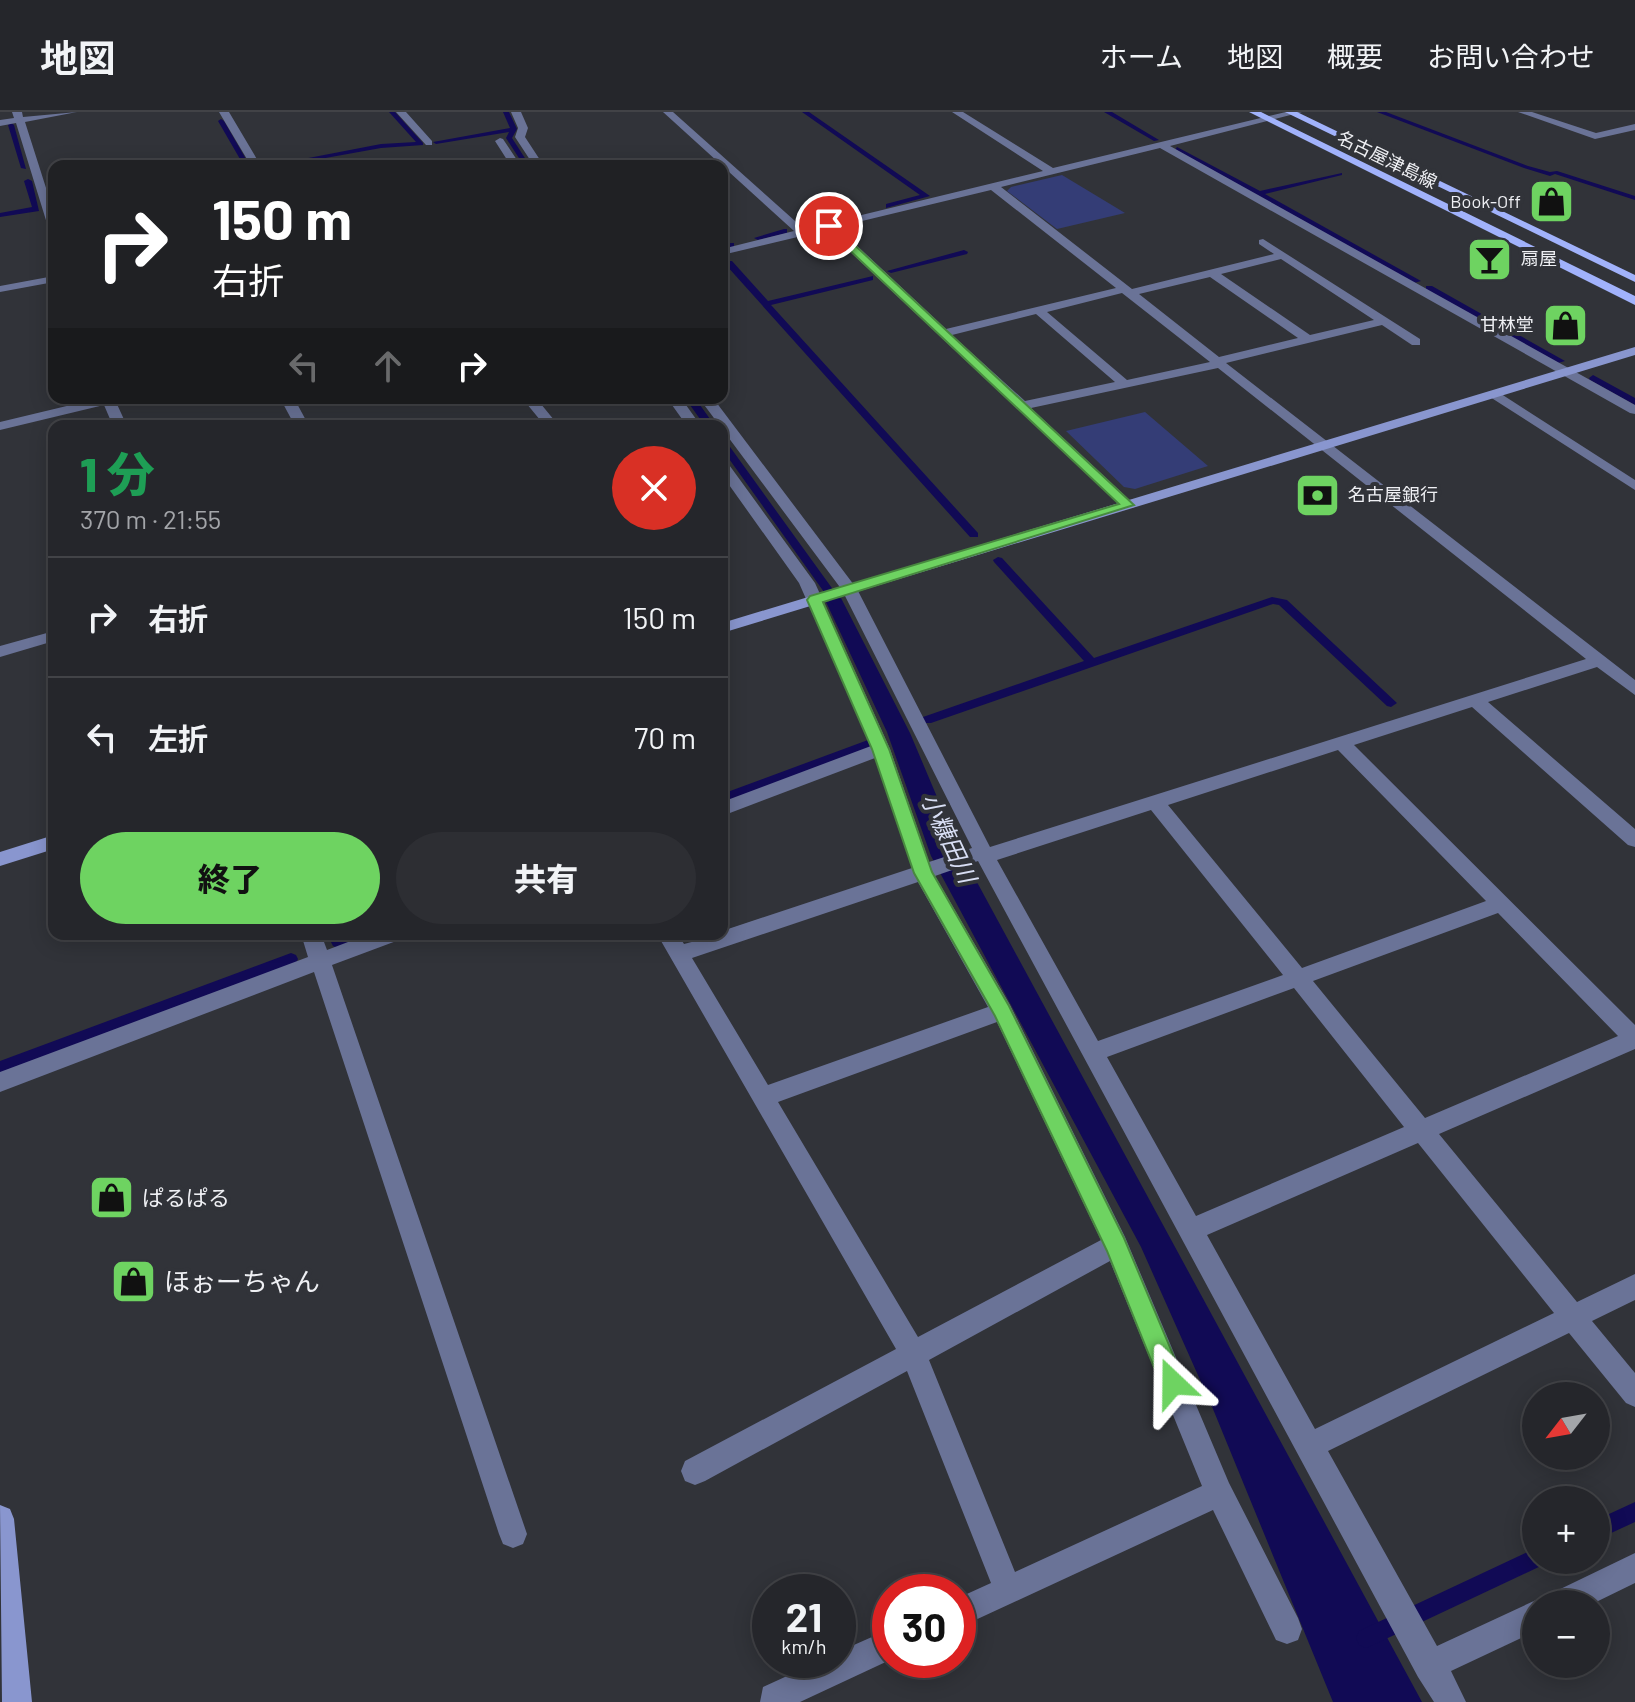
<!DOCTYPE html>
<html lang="ja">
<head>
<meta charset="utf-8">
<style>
  :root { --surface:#25262b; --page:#2d2e33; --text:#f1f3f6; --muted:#a3a5a9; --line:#424347; --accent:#6ed361 }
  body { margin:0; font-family:Barlow,"Noto Sans JP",sans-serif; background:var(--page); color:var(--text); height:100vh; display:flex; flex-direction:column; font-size:30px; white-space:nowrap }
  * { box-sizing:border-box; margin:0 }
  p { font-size:26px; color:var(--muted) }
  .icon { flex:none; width:44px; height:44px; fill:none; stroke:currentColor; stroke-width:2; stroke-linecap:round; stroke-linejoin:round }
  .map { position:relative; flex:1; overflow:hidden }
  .panel { position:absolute; left:48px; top:308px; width:680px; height:520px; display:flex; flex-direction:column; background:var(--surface); border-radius:16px; box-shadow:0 4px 20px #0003,0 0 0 2px var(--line) }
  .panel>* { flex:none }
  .top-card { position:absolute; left:48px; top:48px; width:680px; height:244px; border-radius:16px; box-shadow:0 4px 20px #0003,0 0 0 2px var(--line); background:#202124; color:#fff; overflow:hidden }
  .needle { width:52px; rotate:239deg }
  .fabs { position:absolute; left:1522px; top:1270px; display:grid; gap:16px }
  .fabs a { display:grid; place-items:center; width:88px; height:88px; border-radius:50%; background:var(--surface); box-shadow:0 4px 20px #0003,0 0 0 2px var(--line); font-size:40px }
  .speed { position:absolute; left:752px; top:1462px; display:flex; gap:16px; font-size:40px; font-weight:700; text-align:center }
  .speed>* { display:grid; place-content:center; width:104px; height:104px; border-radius:50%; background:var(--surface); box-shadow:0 4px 20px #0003,0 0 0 2px var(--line); line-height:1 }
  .speed small { font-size:20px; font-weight:400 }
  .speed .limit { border:12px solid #d22; background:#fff; color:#111 }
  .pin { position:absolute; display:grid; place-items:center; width:68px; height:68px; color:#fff; margin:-34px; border:4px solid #fff; border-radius:50%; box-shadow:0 2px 8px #0007 }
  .me { position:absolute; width:88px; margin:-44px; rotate:337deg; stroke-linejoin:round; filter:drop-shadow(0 0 6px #0008) }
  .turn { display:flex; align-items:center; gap:28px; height:168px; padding:0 32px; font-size:36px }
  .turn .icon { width:104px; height:104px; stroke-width:2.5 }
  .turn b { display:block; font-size:56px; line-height:68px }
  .lanes { display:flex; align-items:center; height:76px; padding:0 32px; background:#0003; justify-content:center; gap:40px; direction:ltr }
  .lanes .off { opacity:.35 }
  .round { display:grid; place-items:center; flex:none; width:84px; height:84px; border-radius:42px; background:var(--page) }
  .headline { display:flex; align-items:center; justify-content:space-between; height:136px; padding:0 32px }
  h1 { font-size:48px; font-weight:800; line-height:60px; color:#1e9e55 }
  .primary-button { display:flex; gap:16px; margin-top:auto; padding:16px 32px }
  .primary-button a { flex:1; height:92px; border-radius:48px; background:var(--accent); color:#111; font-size:32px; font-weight:800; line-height:92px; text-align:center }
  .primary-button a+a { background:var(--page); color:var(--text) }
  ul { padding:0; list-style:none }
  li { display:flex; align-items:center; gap:24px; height:120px; padding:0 32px; border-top:2px solid var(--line) }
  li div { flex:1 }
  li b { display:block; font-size:30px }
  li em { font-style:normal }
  header { display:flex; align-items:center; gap:48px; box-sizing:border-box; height:112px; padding:0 40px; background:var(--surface); border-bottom:2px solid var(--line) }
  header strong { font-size:38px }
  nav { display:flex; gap:44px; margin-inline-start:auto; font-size:28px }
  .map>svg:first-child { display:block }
  .green { fill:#343d76 }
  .water { fill:#110a55 }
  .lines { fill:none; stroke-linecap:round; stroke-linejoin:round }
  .stream { fill:#110a55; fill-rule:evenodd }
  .street { fill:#6a7397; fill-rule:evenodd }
  .secondary { fill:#8996cf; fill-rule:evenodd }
  .primary { fill:#a1b2fb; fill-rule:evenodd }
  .route { fill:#6ed361; stroke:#48893f; stroke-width:2 }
  .labels { text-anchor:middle; stroke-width:8; stroke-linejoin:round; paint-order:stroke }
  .far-street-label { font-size:18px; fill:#eff0f4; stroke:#313339 }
  .far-poi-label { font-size:18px; fill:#eff0f4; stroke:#313339; text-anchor:end }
  .poi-label { font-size:22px; fill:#eff0f4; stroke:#313339; text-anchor:start }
  .water-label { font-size:24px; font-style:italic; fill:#d8def4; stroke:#313339 }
  .near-poi-label { font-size:26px; fill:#eff0f4; stroke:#313339; text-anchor:start }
</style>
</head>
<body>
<header>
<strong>地図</strong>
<nav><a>ホーム</a><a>地図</a><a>概要</a><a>お問い合わせ</a></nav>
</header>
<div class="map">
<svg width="1635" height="1590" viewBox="0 0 1635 1590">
  <rect width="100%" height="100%" fill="#313339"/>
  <path class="green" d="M 1062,63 L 1125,101 L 1057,117 L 1007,79 L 1011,75 Z
    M 1145,300 L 1208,354 L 1135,377 L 1124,375 L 1066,319 Z"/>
  <path class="water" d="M 841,486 L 910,621 L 959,737 L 1422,1590 L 1333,1590 L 1213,1297 L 1141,1135 L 931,744 L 887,620 L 826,490 Z"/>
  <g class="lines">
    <path class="stream" d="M 389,0 L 395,0 L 423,31 L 423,33 L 381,36 L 281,54 L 267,54 L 381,32 L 416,30 Z
      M 503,0 L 509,0 L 517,17 L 512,26 L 530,54 L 524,54 L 506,26 L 509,20 L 436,32 L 433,30 L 510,16 Z
      M 802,0 L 809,0 L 930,84 L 886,96 L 886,92 L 920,83 Z
      M 1104,0 L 1112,0 L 1159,28 L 1154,29 Z
      M 1377,0 L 1386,0 L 1528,54 L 1550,60 L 1557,59 L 1635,84 L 1635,88 L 1555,62 L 1550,64 L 1524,56 Z
      M 221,7 L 224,9 L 250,54 L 244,54 L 218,9 Z
      M 11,11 L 14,13 L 26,57 L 21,56 L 8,13 Z
      M 1177,35 L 1260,79 L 1342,61 L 1342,63 L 1265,82 L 1421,169 L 1414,171 L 1175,38 Z
      M 28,67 L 32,69 L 39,99 L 0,105 L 0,101 L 32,95 L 24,69 Z
      M 847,102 L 851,104 L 850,106 L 806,116 L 802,114 Z
      M 784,117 L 787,117 L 787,121 L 758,128 L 754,126 Z
      M 731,131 L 734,131 L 734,135 L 722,137 L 722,133 Z
      M 964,138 L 968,140 L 967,142 L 891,161 L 887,159 Z
      M 726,149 L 732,149 L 768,189 L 873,164 L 873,168 L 771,193 L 978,421 L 978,425 L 970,425 L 726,153 Z
      M 1426,174 L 1432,174 L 1565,249 L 1558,251 L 1426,178 Z
      M 1593,263 L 1635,286 L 1635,293 L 1590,268 L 1589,266 Z
      M 685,286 L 695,286 L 715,314 L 705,314 Z
      M 722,327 L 725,328 L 842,490 L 842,494 L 834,494 L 722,337 Z
      M 998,445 L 1002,446 L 1094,546 L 1272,485 L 1287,488 L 1397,591 L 1391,595 L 1387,594 L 1279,493 L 1273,492 L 931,611 L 923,611 L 921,608 L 923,605 L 1084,549 L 994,450 L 993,448 Z
      M 868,628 L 872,629 L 874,632 L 872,635 L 722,692 L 722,682 Z
      M 344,822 L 367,822 L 365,826 L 338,836 L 333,834 L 331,830 L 333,826 Z
      M 291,841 L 296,843 L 298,847 L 296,851 L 0,963 L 0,949 Z
      M 1635,1390 L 1635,1410 L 1596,1428 L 1596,1408 Z
      M 1536,1436 L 1536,1448 L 1545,1448 L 1543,1453 L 1373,1533 L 1366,1536 L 1359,1533 L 1356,1526 L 1359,1519 Z"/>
    <path class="street" d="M 12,0 L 22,0 L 23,5 L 77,0 L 25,10 L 54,101 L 54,121 L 49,118 L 16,11 L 0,14 L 0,8 L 14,6 Z
      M 219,0 L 229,0 L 261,54 L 251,54 Z
      M 396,0 L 406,0 L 432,29 L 432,33 L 426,33 Z
      M 511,0 L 521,0 L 528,16 L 525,25 L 544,54 L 534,54 L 515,25 L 518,16 Z
      M 663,0 L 673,0 L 804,117 L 1043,59 L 952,0 L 963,0 L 1053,56 L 1286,0 L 1302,0 L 1170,34 L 1635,293 L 1635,302 L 1630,301 L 1160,36 L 1001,75 L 1132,177 L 1274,142 L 1259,132 L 1259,128 L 1263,127 L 1420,227 L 1420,233 L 1412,233 L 1382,213 L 1226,251 L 1635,568 L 1635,583 L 1597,555 L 1488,590 L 1635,717 L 1635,735 L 1628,733 L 1472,595 L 1354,633 L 1635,913 L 1635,937 L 1439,1022 L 1577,1190 L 1635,1162 L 1635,1188 L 1592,1209 L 1635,1261 L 1635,1295 L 1626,1291 L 1569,1221 L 1328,1339 L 1437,1534 L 1536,1488 L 1545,1492 L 1550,1482 L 1635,1441 L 1635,1471 L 1592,1492 L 1536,1492 L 1536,1519 L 1451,1559 L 1466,1590 L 1434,1590 L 1418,1565 L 978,749 L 935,764 L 1010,893 L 1125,1125 L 1229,1371 L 1298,1506 L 1302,1517 L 1298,1528 L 1287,1532 L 1276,1528 L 1213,1398 L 958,1516 L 958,1486 L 991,1471 L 907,1259 L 705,1369 L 695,1373 L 685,1369 L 681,1359 L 685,1349 L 896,1237 L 657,822 L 678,822 L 684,832 L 722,822 L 722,819 L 912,756 L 875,646 L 722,704 L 722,690 L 871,634 L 799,471 L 722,363 L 722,349 L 727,350 L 815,471 L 890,637 L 929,750 L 972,736 L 842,478 L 699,286 L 713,286 L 857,477 L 990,735 L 1586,547 L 1218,256 L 1031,296 L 1135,393 L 1133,396 L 1123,396 L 827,118 L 722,143 L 722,137 L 794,119 ZM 991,78 L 1116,176 L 946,217 L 837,115 ZM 1281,147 L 1374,208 L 1310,223 L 1221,162 ZM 1210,165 L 1298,226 L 1219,245 L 1139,182 ZM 1122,181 L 1210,250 L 1127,268 L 1047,200 ZM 1036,202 L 1115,270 L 1025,289 L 952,223 ZM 1338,638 L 1486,789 L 1302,856 L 1168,693 ZM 1151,698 L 1283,863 L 1098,929 L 997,748 ZM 918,770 L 988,895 L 768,973 L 692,846 ZM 1498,801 L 1618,924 L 1425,1006 L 1313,869 ZM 1294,876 L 1404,1015 L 1196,1104 L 1107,945 ZM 997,910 L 1101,1128 L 918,1225 L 778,990 ZM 1418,1031 L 1554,1201 L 1315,1317 L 1207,1123 ZM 1110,1149 L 1202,1374 L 1015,1460 L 929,1248 Z
      M 1518,0 L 1532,0 L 1596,21 L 1635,12 L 1635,18 L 1595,27 Z
      M 500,26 L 503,27 L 521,54 L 511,54 L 495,29 Z
      M 54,164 L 54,170 L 0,180 L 0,174 Z
      M 1495,278 L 1635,368 L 1635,378 L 1490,285 L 1489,282 Z
      M 100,286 L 123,286 L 116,290 L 127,314 L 113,314 L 104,293 L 0,318 L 0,310 Z
      M 280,286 L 294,286 L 309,314 L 295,314 Z
      M 522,286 L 536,286 L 559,314 L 545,314 Z
      M 667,286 L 681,286 L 701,314 L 687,314 Z
      M 54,519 L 54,529 L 0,545 L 0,534 Z
      M 301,822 L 321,822 L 327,838 L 369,822 L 402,822 L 399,828 L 332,853 L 527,1422 L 523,1432 L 513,1436 L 503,1432 L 499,1422 L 314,860 L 0,980 L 0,960 L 308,845 Z
      M 890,1517 L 890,1548 L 800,1590 L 760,1590 L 763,1575 L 822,1548 L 838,1548 L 838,1540 Z"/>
    <path class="secondary" d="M 1635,235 L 1635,243 L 722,521 L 722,511 Z
      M 54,723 L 54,737 L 0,754 L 0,740 Z
      M 0,1393 L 10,1397 L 14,1407 L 32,1590 L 2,1590 Z"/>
    <path class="primary" d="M 1249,0 L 1261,0 L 1635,184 L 1635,193 Z
      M 1285,0 L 1297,0 L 1635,163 L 1635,170 Z"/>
  </g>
  <path class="route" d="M 826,112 L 832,112 L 1134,393 L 823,490 L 889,637 L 932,760 L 1009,894 L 1124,1126 L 1185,1271 L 1182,1280 L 1173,1283 L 1164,1280 L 1107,1139 L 995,904 L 914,761 L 872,637 L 807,488 L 810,484 L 1119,392 L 826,116 Z"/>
  <defs>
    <symbol id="shop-square" viewBox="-11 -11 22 22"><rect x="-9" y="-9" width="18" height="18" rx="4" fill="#6ed361" stroke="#313339"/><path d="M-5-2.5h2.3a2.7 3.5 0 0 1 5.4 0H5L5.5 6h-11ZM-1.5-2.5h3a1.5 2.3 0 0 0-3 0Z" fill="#111"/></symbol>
    <symbol id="bar-square" viewBox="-11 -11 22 22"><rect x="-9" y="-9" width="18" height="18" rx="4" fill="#6ed361" stroke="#313339"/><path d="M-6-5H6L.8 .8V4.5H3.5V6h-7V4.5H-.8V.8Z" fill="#111"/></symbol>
    <symbol id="bank-square" viewBox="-11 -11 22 22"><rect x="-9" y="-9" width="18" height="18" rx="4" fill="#6ed361" stroke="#313339"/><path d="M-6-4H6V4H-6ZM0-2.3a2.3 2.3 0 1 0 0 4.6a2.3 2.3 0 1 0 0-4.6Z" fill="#111"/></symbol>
  </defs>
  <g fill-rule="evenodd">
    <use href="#shop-square" x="1526" y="64" width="51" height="51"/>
    <use href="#bar-square" x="1464" y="122" width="51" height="51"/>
    <use href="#shop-square" x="1540" y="188" width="51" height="51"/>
    <use href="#bank-square" x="1292" y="358" width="51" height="51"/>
    <use href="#shop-square" x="86" y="1060" width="51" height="51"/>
    <use href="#shop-square" x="108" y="1144" width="51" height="51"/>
  </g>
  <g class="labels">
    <g class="far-street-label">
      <text transform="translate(1387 48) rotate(26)" y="6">名古屋津島線</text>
    </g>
    <g class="far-poi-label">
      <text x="1521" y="96">Book-Off</text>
      <text x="1521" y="153" text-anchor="start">扇屋</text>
      <text x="1534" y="219">甘林堂</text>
      <text x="1348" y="389" text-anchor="start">名古屋銀行</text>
    </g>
    <g class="poi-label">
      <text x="142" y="1094">ぱるぱる</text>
    </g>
    <g class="water-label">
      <text transform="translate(948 726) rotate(65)" y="8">小糠田川</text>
    </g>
    <g class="near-poi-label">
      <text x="164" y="1179">ほぉーちゃん</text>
    </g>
  </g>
</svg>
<div class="fabs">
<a><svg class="needle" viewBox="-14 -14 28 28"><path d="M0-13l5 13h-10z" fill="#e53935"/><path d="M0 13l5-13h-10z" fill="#a3a5a9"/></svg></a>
<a>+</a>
<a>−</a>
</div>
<div class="speed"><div>21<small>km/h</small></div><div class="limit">30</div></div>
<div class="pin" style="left:829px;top:114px;background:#d93025"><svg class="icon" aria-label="arrive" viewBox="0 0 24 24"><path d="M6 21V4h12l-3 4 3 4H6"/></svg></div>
<svg class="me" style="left:1173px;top:1271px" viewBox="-20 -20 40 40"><path d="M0-17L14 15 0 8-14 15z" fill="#6ed361" stroke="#fff" stroke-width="4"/></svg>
<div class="top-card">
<div class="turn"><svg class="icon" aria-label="right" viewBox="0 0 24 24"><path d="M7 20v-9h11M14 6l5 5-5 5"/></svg><div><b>150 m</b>右折</div></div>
<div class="lanes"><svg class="icon off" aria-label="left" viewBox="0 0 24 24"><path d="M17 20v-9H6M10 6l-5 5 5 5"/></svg><svg class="icon off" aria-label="ahead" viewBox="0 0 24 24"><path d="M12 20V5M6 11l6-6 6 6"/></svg><svg class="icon" aria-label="right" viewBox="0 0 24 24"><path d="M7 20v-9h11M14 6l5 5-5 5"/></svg></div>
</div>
<section class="panel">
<div class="headline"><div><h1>1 分</h1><p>370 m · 21:55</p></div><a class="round" style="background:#d93025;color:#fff"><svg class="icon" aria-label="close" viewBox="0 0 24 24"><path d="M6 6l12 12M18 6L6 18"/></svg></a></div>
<ul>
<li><svg class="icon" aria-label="right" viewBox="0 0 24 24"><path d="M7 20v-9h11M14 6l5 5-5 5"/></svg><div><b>右折</b></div><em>150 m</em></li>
<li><svg class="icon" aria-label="left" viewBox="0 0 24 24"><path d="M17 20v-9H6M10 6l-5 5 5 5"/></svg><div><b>左折</b></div><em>70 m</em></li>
</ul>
<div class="primary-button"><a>終了</a><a>共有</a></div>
</section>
</div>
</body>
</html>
